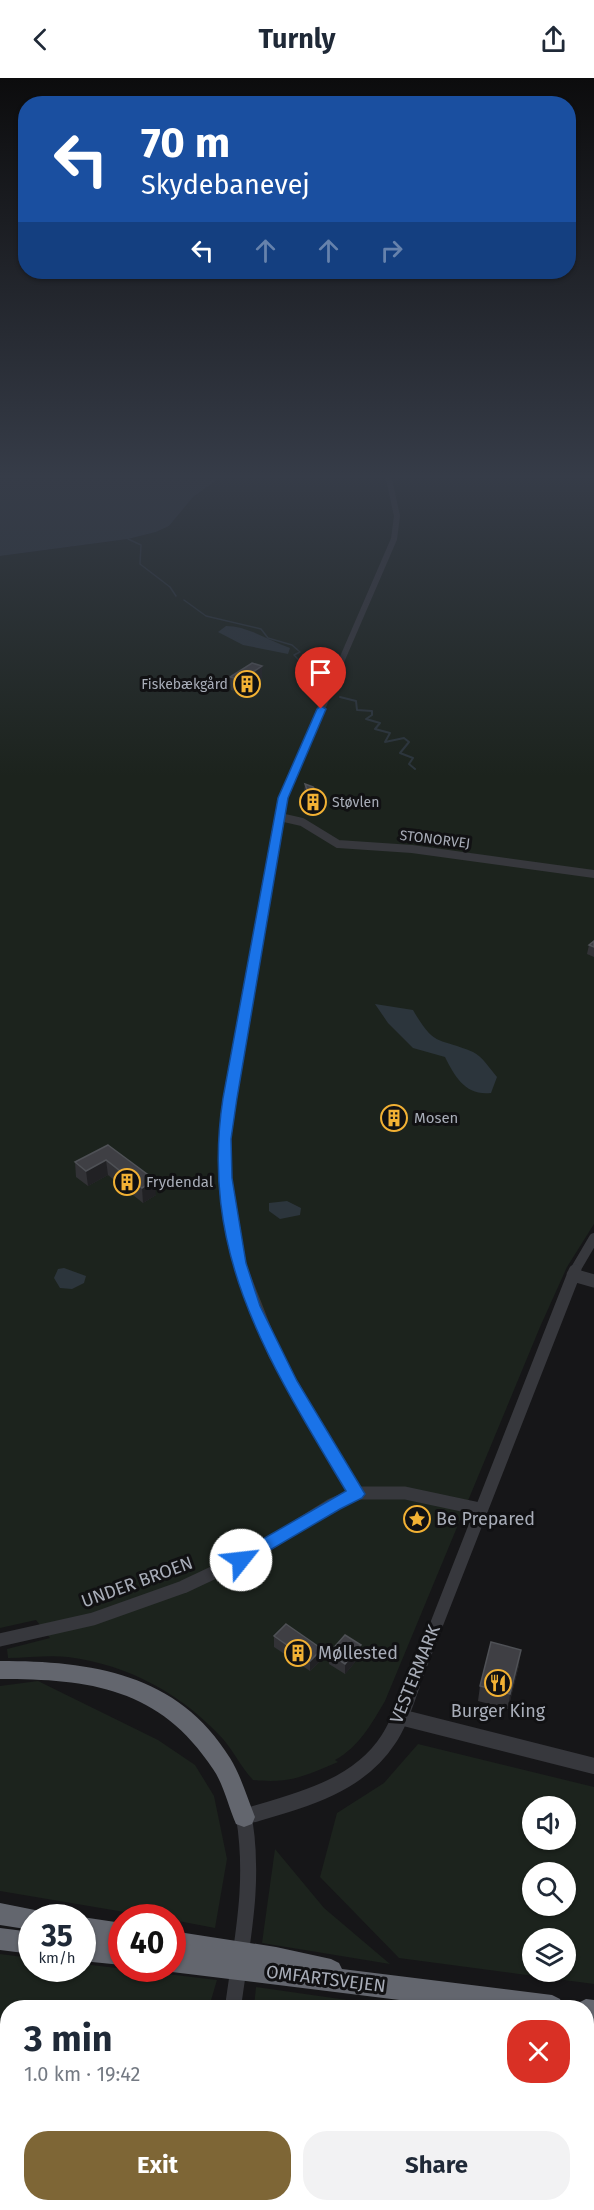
<!DOCTYPE html>
<html lang="en">
<head>
<meta charset="utf-8">
<style>
  :root { --surface:#fff; --page:#f2f2f3; --text:#1f2937; --muted:#747a83; --accent:#7e6636 }
  body { margin:0; font-family:"Fira Sans",sans-serif; background:var(--page); color:var(--text); height:100vh; display:flex; flex-direction:column; font-size:22px; white-space:nowrap }
  * { box-sizing:border-box; margin:0 }
  p { font-size:20px; color:var(--muted) }
  .icon { flex:none; width:33px; height:33px; fill:none; stroke:currentColor; stroke-width:2; stroke-linecap:round; stroke-linejoin:round }
  .map { position:relative; flex:1; overflow:hidden }
  .drawer { position:absolute; left:0px; top:1922px; width:594px; height:212px; display:flex; flex-direction:column; background:var(--surface); border-radius:24px 24px 0 0; box-shadow:0 2px 4px #0004 }
  .drawer>* { flex:none }
  .top-card { position:absolute; left:18px; top:18px; width:558px; height:183px; border-radius:24px; box-shadow:0 2px 4px #0004; background:#1a4fa0; color:#fff; overflow:hidden }
  .fabs { position:absolute; left:522px; top:1718px; display:grid; gap:12px }
  .fabs a { display:grid; place-items:center; width:54px; height:54px; border-radius:50%; background:var(--surface); box-shadow:0 2px 4px #0004; font-size:30px }
  .speed { position:absolute; left:18px; top:1826px; display:flex; gap:12px; font-size:30px; font-weight:700; text-align:center }
  .speed>* { display:grid; place-content:center; width:78px; height:78px; border-radius:50%; background:var(--surface); box-shadow:0 2px 4px #0004; line-height:1 }
  .speed small { font-size:15px; font-weight:400 }
  .speed .limit { border:9px solid #d22; background:#fff; color:#111 }
  .pin { position:absolute; display:grid; place-items:center; width:51px; height:51px; color:#fff; margin:-62px -26px; border-radius:50% 50% 50% 0; rotate:-45deg; box-shadow:0 0 6px #0007 }
  .pin .icon { rotate:45deg }
  .me { position:absolute; width:66px; margin:-33px; rotate:61deg; stroke-linejoin:round; filter:drop-shadow(0 0 4px #0008) }
  .turn { display:flex; align-items:center; gap:21px; height:126px; padding:0 24px; font-size:27px }
  .turn .icon { width:78px; height:78px; stroke-width:2.5 }
  .turn b { display:block; font-size:42px; line-height:51px }
  .lanes { display:flex; align-items:center; height:57px; padding:0 24px; background:#0003; justify-content:center; gap:30px; direction:ltr }
  .lanes .off { opacity:.35 }
  .round { display:grid; place-items:center; flex:none; width:63px; height:63px; border-radius:24px; background:var(--page) }
  .overview { display:flex; align-items:center; justify-content:space-between; height:102px; padding:0 24px }
  h1 { font-size:36px; font-weight:700; line-height:45px }
  .cta { display:flex; gap:12px; margin-top:auto; padding:12px 24px }
  .cta a { flex:1; height:69px; border-radius:24px; background:var(--accent); color:#fff; font-size:24px; font-weight:700; line-height:69px; text-align:center }
  .cta a+a { background:var(--page); color:var(--text) }
  header { display:flex; justify-content:space-between; align-items:center; height:78px; padding:0 24px; background:var(--surface); font-size:27px; font-weight:700 }
  .map>svg:first-child { display:block }
  .built { fill:#222225 }
  .green { fill:#1c231d; fill-rule:evenodd }
  .water { fill:#2c353c }
  .lines { fill:none; stroke-linecap:round; stroke-linejoin:round }
  .stream-far1 { stroke:#2c353c; stroke-width:1.5 }
  .stream { stroke:#2c353c; stroke-width:2 }
  .minor-far4 { stroke:#37383d; stroke-width:6 }
  .minor-far3 { stroke:#37383d; stroke-width:8 }
  .minor-far2 { stroke:#37383d; stroke-width:10 }
  .minor-far1 { stroke:#37383d; stroke-width:13 }
  .minor { stroke:#37383d; stroke-width:16 }
  .highway { fill:#63666e; fill-rule:evenodd }
  .wall { fill:#323236 }
  .shaded-wall { fill:#212124 }
  .building { fill:#3f3f44; stroke:#4f5156; stroke-width:1.5 }
  .route { fill:#1a73e8; stroke:#114b97; stroke-width:1.5 }
  .labels { text-anchor:middle; stroke-width:6; stroke-linejoin:round; paint-order:stroke }
  .far-poi-label { font-size:14px; fill:#a8adb8; stroke:#111113; text-anchor:end }
  .far-street-label { font-size:14px; fill:#a8adb8; stroke:#111113 }
  .poi-label { font-size:15px; fill:#a8adb8; stroke:#111113; text-anchor:start }
  .near-poi-label { font-size:18px; fill:#a8adb8; stroke:#111113; text-anchor:start }
  .near-street-label { font-size:18px; fill:#a8adb8; stroke:#111113 }
</style>
</head>
<body>
<header><svg class="icon" aria-label="back" viewBox="0 0 24 24"><path d="M15 5l-7 7 7 7"/></svg>Turnly<svg class="icon" aria-label="share" viewBox="0 0 24 24"><path d="M12 15V3M7 8l5-5 5 5M5 13v7h14v-7"/></svg></header>
<div class="map">
<svg width="594" height="2132" viewBox="0 0 594 2132">
  <rect width="100%" height="100%" fill="#161618"/>
  <path class="built" d="M 240,2126 L 410,2126 L 417,2132 L 238,2132 Z"/>
  <path class="green" d="M 218,401 L 594,401 L 594,1146 L 567,1189 L 540,1249 L 385,1623 C 372,1645 359,1669 335,1682 L 338,1684 C 305,1698 289,1706 253,1702 C 241,1689 234,1674 223,1661 C 182,1616 129,1587 68,1579 C 48,1577 27,1580 8,1580 L 7,1571 L 50,1560 L 36,1542 L 0,1550 L 0,478 L 128,461 L 156,454 L 169,448 L 193,419 Z
    M 38,1603 L 158,1662 L 195,1687 L 214,1718 L 227,1781 L 215,1850 L 173,1842 L 172,1839 L 154,1839 L 0,1813 L 0,1608 Z
    M 418,1666 L 594,1709 L 594,1906 L 399,1880 L 320,1799 L 337,1735 L 384,1705 ZM 532,1728 L 566,1728 L 566,1761 L 532,1761 ZM 532,1794 L 566,1794 L 566,1827 L 532,1827 ZM 532,1860 L 566,1860 L 566,1893 L 532,1893 Z
    M 275,1771 L 324,1830 L 390,1886 L 262,1865 Z
    M 0,1876 L 31,1880 L 32,1890 L 82,1890 L 83,1886 L 217,1902 L 209,1929 L 8,1929 L 7,1956 L 0,1954 Z
    M 256,1909 L 396,1929 L 254,1929 Z"/>
  <path class="water" d="M 0,401 L 218,401 L 193,419 L 169,448 L 156,454 L 128,461 L 0,478 Z
    M 226,548 C 248,548 269,563 290,570 L 288,576 L 243,567 L 218,554 Z
    M 375,926 L 413,932 C 435,970 438,959 473,974 C 482,978 490,991 497,999 L 491,1015 C 466,1018 455,999 445,979 L 413,970 L 388,945 Z
    M 287,1123 L 301,1130 L 300,1137 L 280,1141 L 269,1133 L 269,1125 Z
    M 64,1190 L 86,1198 L 84,1205 L 72,1211 L 60,1210 L 54,1200 L 58,1191 Z"/>
  <g class="lines">
    <path class="stream-far1" d="M 128,461 L 141,467 L 140,486 L 170,509 L 176,518
      M 184,522 L 206,538 L 261,551 L 268,560 L 292,567 L 300,574 L 294,577 L 315,599"/>
    <path class="stream" d="M 340,619 L 356,623 L 357,632 L 372,633 L 372,637 L 366,641 L 380,645 L 375,651 L 390,655 L 385,664 L 404,660 L 409,664 L 400,675 L 413,680 L 409,686 L 415,691"/>
    <path class="minor-far4" d="M 331,607 L 394,461 L 397,438 L 389,401"/>
    <path class="minor-far3" d="M 280,739 L 302,744 L 338,766 L 412,771 L 594,796
      M 258,866 L 283,720 L 332,605"/>
    <path class="minor-far2" d="M 242,1194 L 230,1141 L 224,1061 L 258,865
      M 574,1194 L 594,1160"/>
    <path class="minor-far1" d="M 242,1193 L 275,1277 L 356,1416
      M 573,1197 L 594,1203
      M 0,1562 L 93,1541 L 183,1509 L 253,1476 L 331,1427 L 359,1415 L 405,1415 L 480,1431
      M 412,1609 L 575,1193"/>
    <path class="minor" d="M 400,1639 L 594,1688
      M 233,1929 C 242,1862 255,1806 244,1739 C 295,1724 357,1710 388,1662 C 399,1646 405,1626 412,1607
      M 196,2132 L 198,2126"/>
    <path class="highway" d="M 0,1583 C 91,1583 178,1595 230,1680 C 241,1698 247,1719 255,1739 L 252,1746 L 244,1749 L 236,1746 C 228,1728 224,1707 213,1691 C 160,1610 90,1601 0,1601 Z
      M 0,1825 L 40,1833 L 43,1839 L 32,1839 L 32,1852 L 0,1847 Z
      M 81,1839 L 82,1839 L 122,1845 L 122,1887 L 82,1883 Z
      M 0,1850 L 32,1854 L 32,1876 L 0,1872 Z
      M 172,1853 L 276,1869 L 331,1881 L 339,1885 L 342,1891 L 552,1917 L 560,1921 L 564,1929 L 456,1929 L 172,1894 L 164,1890 L 172,1890 Z
      M 586,1921 L 594,1922 L 594,1946 L 586,1945 L 586,1929 L 576,1929 L 578,1925 Z
      M 0,1959 L 8,1961 L 8,1985 L 0,1983 Z
      M 594,1963 L 594,1987 L 586,1988 L 586,1964 Z
      M 171,2126 L 197,2126 L 196,2132 L 170,2132 Z"/>
  </g>
  <path class="wall" d="M 230,599 L 262,600 L 241,614 L 231,612 Z
    M 305,706 L 324,722 L 324,731 L 310,728 L 304,714 Z
    M 594,863 L 594,879 L 587,876 L 589,867 Z
    M 108,1067 L 156,1117 L 143,1125 L 108,1097 L 88,1108 L 76,1099 L 75,1084 Z
    M 274,1558 L 322,1571 L 322,1581 L 310,1593 L 274,1569 Z
    M 329,1575 L 361,1577 L 345,1596 L 329,1586 Z
    M 519,1587 L 508,1631 L 478,1623 L 480,1608 Z"/>
  <path class="shaded-wall" d="M 262,588 L 262,600 L 241,614 L 241,602 Z
    M 106,1082 L 108,1097 L 88,1108 L 86,1093 Z
    M 155,1102 L 156,1117 L 143,1125 L 142,1110 Z
    M 361,1567 L 361,1577 L 345,1596 L 345,1586 Z
    M 322,1571 L 322,1581 L 310,1593 L 310,1583 Z
    M 521,1572 L 519,1587 L 508,1631 L 510,1616 Z"/>
  <path class="building" d="M 252,585 L 262,588 L 241,602 L 230,599 Z
    M 305,706 L 313,709 L 324,722 L 310,720 Z
    M 594,863 L 594,869 L 589,867 Z
    M 108,1067 L 155,1102 L 142,1110 L 106,1082 L 86,1093 L 75,1084 Z
    M 286,1546 L 322,1571 L 310,1583 L 274,1558 Z
    M 345,1557 L 361,1567 L 345,1586 L 329,1575 Z
    M 491,1564 L 521,1572 L 510,1616 L 480,1608 Z"/>
  <linearGradient id="sky" x2="0" y2="1"><stop stop-color="#0c0c0d"/><stop offset="0.57" stop-color="#363c48"/><stop offset="1" stop-color="#363c48" stop-opacity="0"/></linearGradient>
  <rect width="594" height="699" fill="url(#sky)"/>
  <path class="route" d="M 321,628 L 326,631 L 288,720 L 237,1020 L 231,1061 L 232,1100 L 246,1185 L 260,1228 L 297,1303 L 365,1416 L 362,1420 L 340,1431 L 241,1489 L 235,1487 L 232,1482 L 235,1477 L 346,1413 C 269,1284 199,1177 223,1020 L 278,720 L 317,631 Z"/>
  <defs>
    <symbol id="building-ring" viewBox="-11 -11 22 22"><circle r="9.5" fill="#111113" stroke="#f2b134" stroke-width="1.5"/><path d="M-4-6H4V6H1V3H-1V6H-4ZM-2.5-4.3h1.7v1.8h-1.7ZM.8-4.3h1.7v1.8H.8ZM-2.5-1h1.7V.8h-1.7ZM.8-1h1.7V.8H.8Z" fill="#f2b134"/></symbol>
    <symbol id="sight-ring" viewBox="-11 -11 22 22"><circle r="9.5" fill="#111113" stroke="#f2b134" stroke-width="1.5"/><path d="M0-6L1.8-2.2L6-1.7L2.9 1.2L3.7 5.4L0 3.3L-3.7 5.4L-2.9 1.2L-6-1.7L-1.8-2.2Z" fill="#f2b134"/></symbol>
    <symbol id="restaurant-ring" viewBox="-11 -11 22 22"><circle r="9.5" fill="#111113" stroke="#f2b134" stroke-width="1.5"/><path d="M-5-6h1v4h1v-4h1v4h1v-4h1v5L-1.5 .5V6h-2V.5L-5-1ZM5-6V6H3V1.5H1.5Q1.5-4 5-6Z" fill="#f2b134"/></symbol>
  </defs>
  <g fill-rule="evenodd">
    <use href="#building-ring" x="232" y="591" width="30" height="30"/>
    <use href="#building-ring" x="298" y="709" width="30" height="30"/>
    <use href="#building-ring" x="379" y="1025" width="30" height="30"/>
    <use href="#building-ring" x="112" y="1089" width="30" height="30"/>
    <use href="#sight-ring" x="402" y="1426" width="30" height="30"/>
    <use href="#building-ring" x="283" y="1560" width="30" height="30"/>
    <use href="#restaurant-ring" x="483" y="1590" width="30" height="30"/>
  </g>
  <g class="labels">
    <g class="far-poi-label">
      <text x="228" y="611">Fiskebækgård</text>
      <text x="332" y="729" text-anchor="start">Støvlen</text>
    </g>
    <g class="far-street-label">
      <text transform="translate(435 761) rotate(7)" y="5">STONORVEJ</text>
    </g>
    <g class="poi-label">
      <text x="414" y="1045">Mosen</text>
      <text x="146" y="1109">Frydendal</text>
    </g>
    <g class="near-poi-label">
      <text x="436" y="1447">Be Prepared</text>
      <text x="318" y="1581">Møllested</text>
      <text x="498" y="1639" text-anchor="middle">Burger King</text>
    </g>
    <g class="near-street-label">
      <text transform="translate(137 1504) rotate(-20)" y="6">UNDER BROEN</text>
      <text transform="translate(415 1596) rotate(-68)" y="6">VESTERMARK</text>
      <text transform="translate(326 1901) rotate(7)" y="6">OMFARTSVEJEN</text>
    </g>
  </g>
</svg>
<div class="fabs">
<a><svg class="icon" aria-label="sound" viewBox="0 0 24 24"><path d="M4 9h4l5-4v14l-5-4H4zM17 9q2 3 0 6"/></svg></a>
<a><svg class="icon" aria-label="search" viewBox="0 0 24 24"><circle cx="10" cy="10" r="6"/><path d="M15 15l6 6"/></svg></a>
<a><svg class="icon" aria-label="layers" viewBox="0 0 24 24"><path d="M12 4l9 5-9 5-9-5zM3 14l9 5 9-5"/></svg></a>
</div>
<div class="speed"><div>35<small>km/h</small></div><div class="limit">40</div></div>
<div class="pin" style="left:321px;top:631px;background:#d93025"><svg class="icon" aria-label="arrive" viewBox="0 0 24 24"><path d="M6 21V4h12l-3 4 3 4H6"/></svg></div>
<svg class="me" style="left:241px;top:1482px" viewBox="-20 -20 40 40"><circle r="19" fill="#fff"/><path d="M0-13L10 11 0 6-10 11z" fill="#1a73e8"/></svg>
<div class="top-card">
<div class="turn"><svg class="icon" aria-label="left" viewBox="0 0 24 24"><path d="M17 20v-9H6M10 6l-5 5 5 5"/></svg><div><b>70 m</b>Skydebanevej</div></div>
<div class="lanes"><svg class="icon" aria-label="left" viewBox="0 0 24 24"><path d="M17 20v-9H6M10 6l-5 5 5 5"/></svg><svg class="icon off" aria-label="ahead" viewBox="0 0 24 24"><path d="M12 20V5M6 11l6-6 6 6"/></svg><svg class="icon off" aria-label="ahead" viewBox="0 0 24 24"><path d="M12 20V5M6 11l6-6 6 6"/></svg><svg class="icon off" aria-label="right" viewBox="0 0 24 24"><path d="M7 20v-9h11M14 6l5 5-5 5"/></svg></div>
</div>
<section class="drawer">
<div class="overview"><div><h1>3 min</h1><p>1.0 km · 19:42</p></div><a class="round" style="background:#d93025;color:#fff"><svg class="icon" aria-label="close" viewBox="0 0 24 24"><path d="M6 6l12 12M18 6L6 18"/></svg></a></div>
<div class="cta"><a>Exit</a><a>Share</a></div>
</section>
</div>
</body>
</html>
